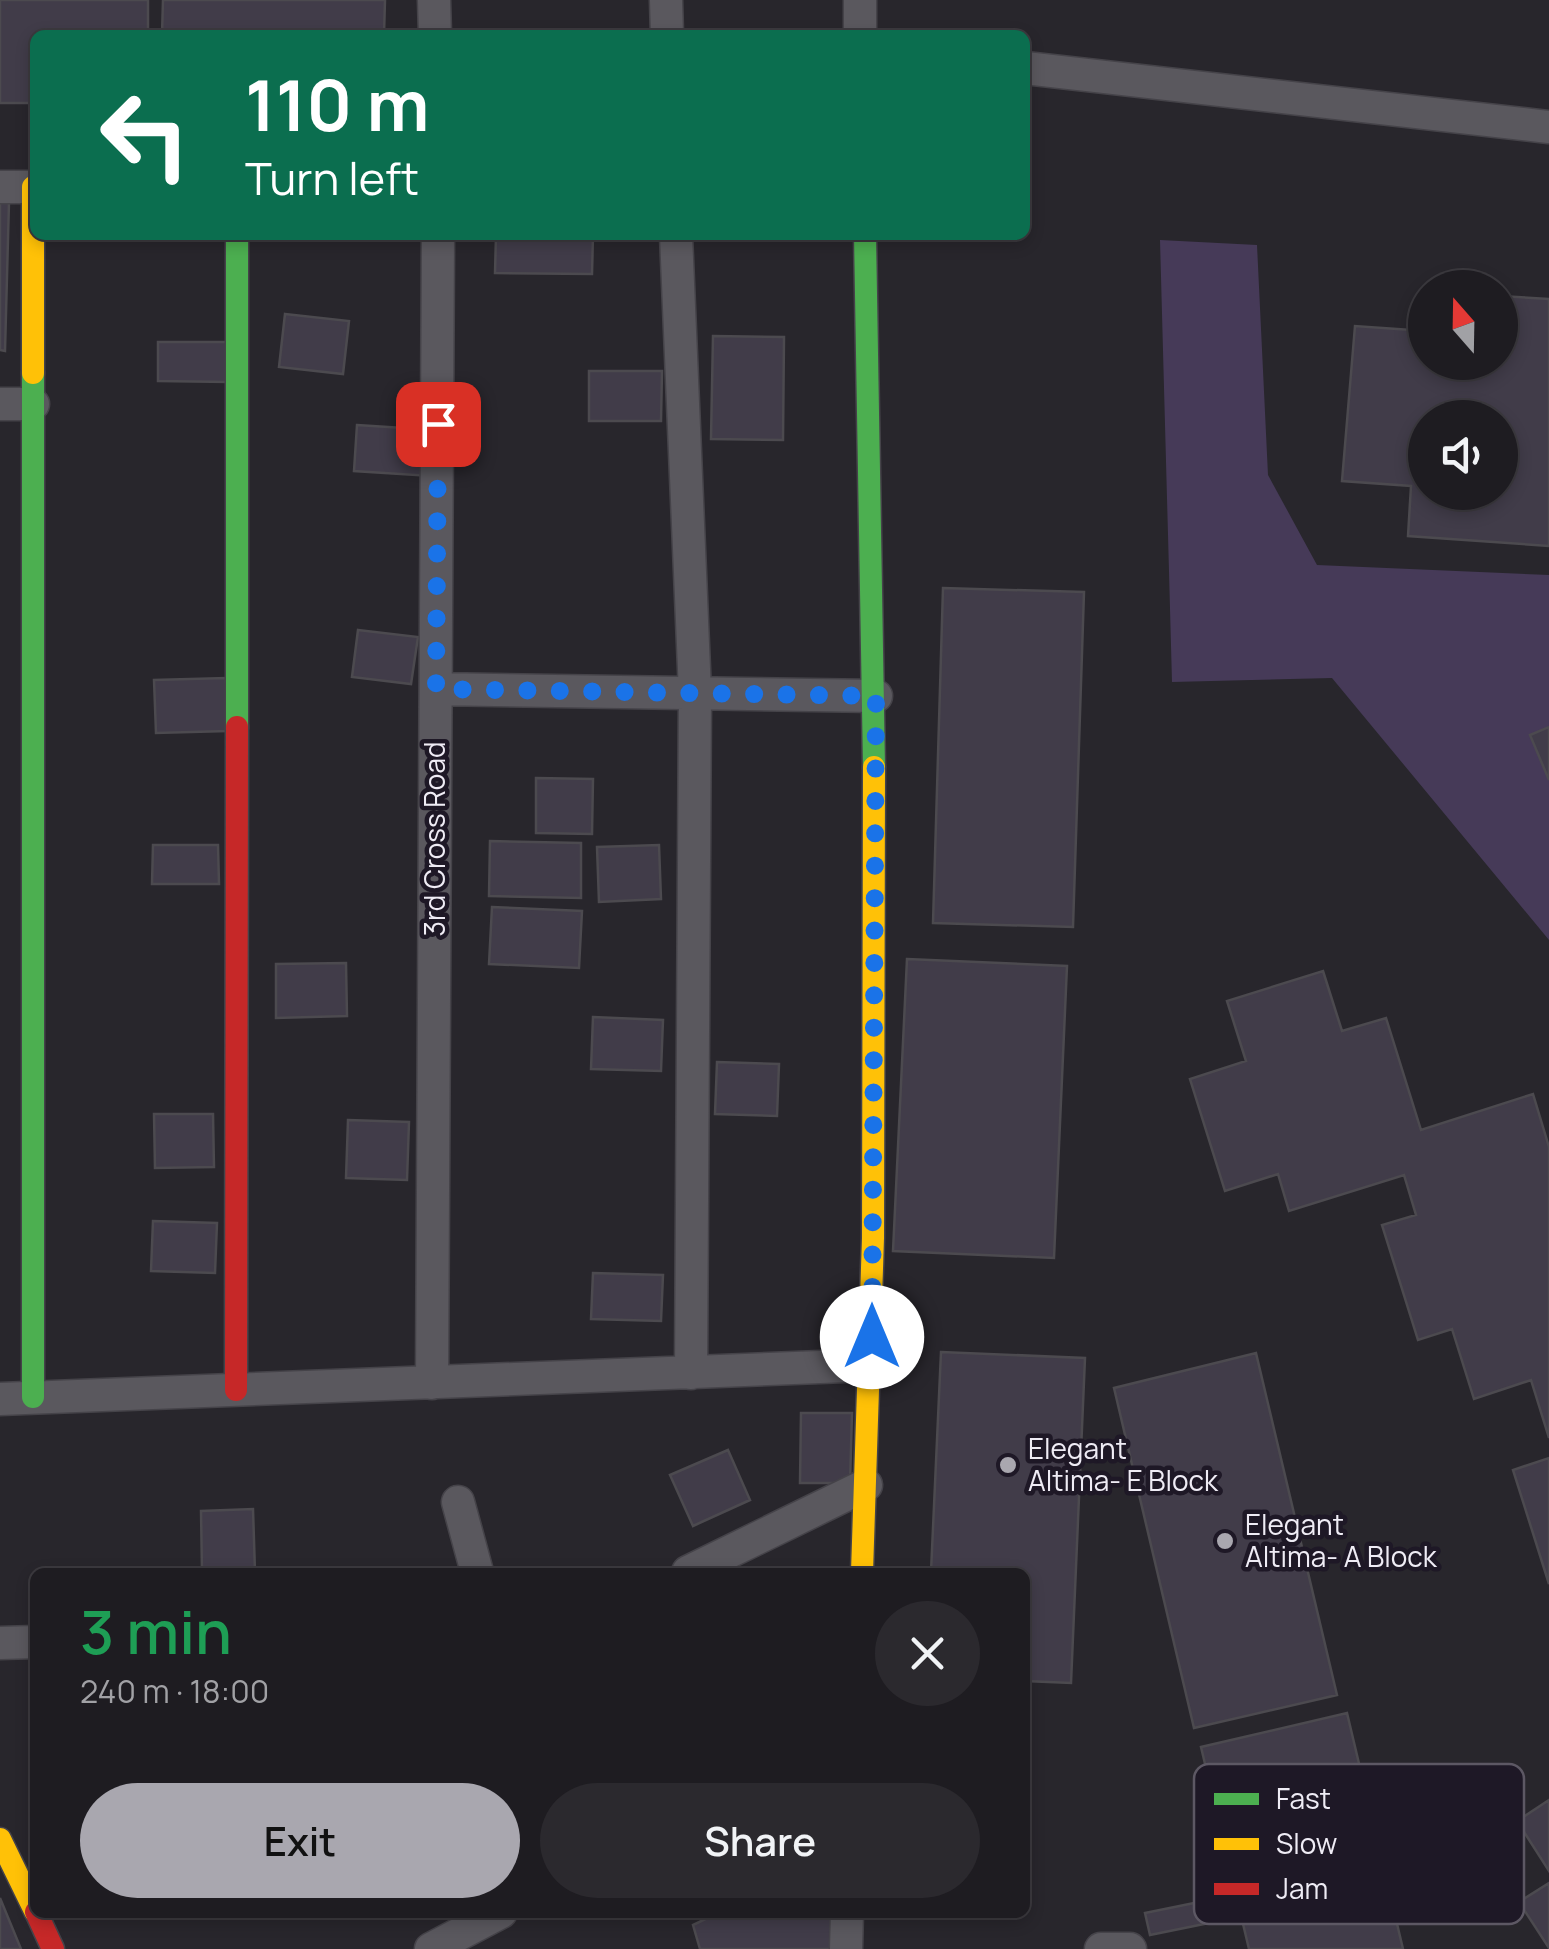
<!DOCTYPE html>
<html lang="en">
<head>
<meta charset="utf-8">
<style>
  :root { --surface:#1e1c21; --page:#2b292e; --text:#f1f3f6; --muted:#a1a1a5; --line:#3c3a3f; --accent:#a9a7af }
  body { margin:0; font-family:Manrope,sans-serif; background:var(--page); color:var(--text); height:100vh; display:flex; flex-direction:column; font-size:38px; white-space:nowrap }
  * { box-sizing:border-box; margin:0 }
  p { font-size:32px; color:var(--muted) }
  .icon { flex:none; width:55px; height:55px; fill:none; stroke:currentColor; stroke-width:2; stroke-linecap:round; stroke-linejoin:round }
  .map { position:relative; flex:1; overflow:hidden }
  .panel { position:absolute; left:30px; top:1568px; width:1000px; height:350px; display:flex; flex-direction:column; background:var(--surface); border-radius:15px; box-shadow:0 5px 15px #0003,0 0 0 2px var(--line) }
  .panel>* { flex:none }
  .top-card { position:absolute; left:30px; top:30px; width:1000px; height:210px; border-radius:15px; box-shadow:0 5px 15px #0003,0 0 0 2px var(--line); background:#0b6e4f; color:#fff; overflow:hidden }
  .needle { width:65px; rotate:340deg }
  .tools { position:absolute; left:1408px; top:270px; display:grid; gap:20px }
  .tools a { display:grid; place-items:center; width:110px; height:110px; border-radius:50%; background:var(--surface); box-shadow:0 5px 15px #0003,0 0 0 2px var(--line); font-size:50px }
  .pin { position:absolute; display:grid; place-items:center; width:85px; height:85px; color:#fff; margin:-42px; border-radius:20px; box-shadow:0 5px 15px #0006 }
  .me { position:absolute; width:110px; margin:-55px; rotate:0deg; stroke-linejoin:round; filter:drop-shadow(0 0 8px #0008) }
  .turn { display:flex; align-items:center; gap:35px; height:210px; padding:0 50px; font-size:45px }
  .turn .icon { width:130px; height:130px; stroke-width:2.5 }
  .turn b { display:block; font-size:70px; line-height:85px }
  .round { display:grid; place-items:center; flex:none; width:105px; height:105px; border-radius:52px; background:var(--page) }
  .summary { display:flex; align-items:center; justify-content:space-between; height:170px; padding:0 50px }
  h1 { font-size:60px; font-weight:600; line-height:75px; color:#1e9e55 }
  .primary-button { display:flex; gap:20px; margin-top:auto; padding:20px 50px }
  .primary-button a { flex:1; height:115px; border-radius:60px; background:var(--accent); color:#111; font-size:40px; font-weight:600; line-height:115px; text-align:center }
  .primary-button a+a { background:var(--page); color:var(--text) }
  .map>svg:first-child { display:block }
  .green { fill:#463a58 }
  .building { fill:#413c49; stroke:#4c4a4f; stroke-width:2.5; fill-rule:evenodd }
  .lines { fill:none; stroke-linecap:round; stroke-linejoin:round }
  .street-casing { stroke:#454349; stroke-width:35 }
  .fast-casing { stroke:#454349; stroke-width:25 }
  .slow-casing { stroke:#454349; stroke-width:25 }
  .jam-casing { stroke:#454349; stroke-width:25 }
  .street { stroke:#5a585e; stroke-width:32 }
  .fast { stroke:#4caf50; stroke-width:22 }
  .slow { stroke:#ffc107; stroke-width:22 }
  .jam { stroke:#c62828; stroke-width:22 }
  .route { stroke:#1a73e8; stroke-width:18; stroke-dasharray:0 32.4 }
  .poi-dot { fill:#a9a7af; stroke:#1e1826; stroke-width:4 }
  .labels { text-anchor:middle; stroke-width:9; stroke-linejoin:round; paint-order:stroke }
  .street-label { font-size:28px; fill:#efecf5; stroke:#1e1826 }
  .poi-label { font-size:28px; fill:#efecf5; stroke:#1e1826; text-anchor:start }
  .key { fill:#1e1826; stroke:#5d5864; stroke-width:2.5 }
  .key-label { font-size:28px; fill:#efecf5 }
</style>
</head>
<body>
<div class="map">
<svg width="1549" height="1949" viewBox="0 0 1549 1949">
  <rect width="100%" height="100%" fill="#28262c"/>
  <path class="green" d="M 1160,240 L 1257,245 L 1268,475 L 1317,565 L 1549,575 L 1549,940 L 1332,678 L 1172,682 Z"/>
  <path class="building" d="M 0,0 L 148,0 L 148,35 L 35,35 L 35,103 L 0,103 Z
    M 163,0 L 385,0 L 384,35 L 162,35 Z
    M 0,201 L 9,202 L 5,351 L 0,350 Z
    M 496,235 L 593,235 L 592,274 L 495,273 Z
    M 1500,296 L 1549,299 L 1549,546 L 1408,536 L 1411,486 L 1342,481 L 1355,326 L 1425,331 L 1425,362 L 1500,362 ZM 1425,418 L 1500,418 L 1500,492 L 1425,492 Z
    M 285,314 L 349,321 L 343,374 L 279,367 Z
    M 713,336 L 784,337 L 783,440 L 711,439 Z
    M 158,342 L 229,342 L 228,382 L 158,381 Z
    M 589,371 L 662,371 L 661,421 L 589,421 Z
    M 357,425 L 434,430 L 431,476 L 354,471 Z
    M 943,588 L 1084,592 L 1073,927 L 933,923 Z
    M 358,630 L 418,637 L 411,684 L 352,677 Z
    M 226,678 L 227,731 L 156,733 L 154,680 Z
    M 1549,727 L 1549,780 L 1530,735 Z
    M 536,778 L 593,779 L 592,834 L 536,833 Z
    M 490,841 L 581,843 L 581,898 L 489,896 Z
    M 153,845 L 218,845 L 219,884 L 152,884 Z
    M 659,845 L 661,899 L 599,902 L 597,847 Z
    M 492,907 L 582,911 L 579,968 L 489,964 Z
    M 907,959 L 1067,966 L 1054,1258 L 893,1251 Z
    M 346,963 L 347,1016 L 276,1018 L 276,964 Z
    M 1323,971 L 1342,1031 L 1386,1018 L 1421,1130 L 1533,1094 L 1549,1147 L 1549,1438 L 1531,1380 L 1474,1399 L 1452,1329 L 1418,1340 L 1382,1225 L 1416,1215 L 1404,1175 L 1289,1211 L 1278,1174 L 1225,1191 L 1190,1079 L 1246,1061 L 1227,1001 Z
    M 593,1017 L 663,1020 L 661,1071 L 591,1069 Z
    M 717,1062 L 779,1064 L 777,1116 L 715,1114 Z
    M 154,1114 L 213,1114 L 214,1167 L 155,1168 Z
    M 348,1120 L 409,1122 L 407,1180 L 346,1178 Z
    M 153,1221 L 217,1223 L 215,1273 L 151,1271 Z
    M 593,1273 L 663,1275 L 661,1321 L 591,1319 Z
    M 941,1352 L 1085,1358 L 1071,1683 L 1025,1681 L 1025,1572 L 931,1572 Z
    M 1256,1353 L 1337,1695 L 1194,1728 L 1114,1388 Z
    M 801,1413 L 852,1413 L 850,1483 L 800,1483 Z
    M 728,1450 L 750,1500 L 693,1526 L 670,1475 Z
    M 1549,1458 L 1549,1584 L 1513,1470 Z
    M 253,1509 L 255,1572 L 202,1572 L 201,1511 Z
    M 1347,1713 L 1403,1949 L 1249,1949 L 1201,1747 Z
    M 1549,1800 L 1549,1871 L 1517,1821 Z
    M 1549,1883 L 1549,1948 L 1519,1902 Z
    M 0,1898 L 21,1949 L 0,1949 Z
    M 1204,1901 L 1209,1923 L 1150,1935 L 1145,1913 Z
    M 720,1912 L 833,1912 L 834,1949 L 700,1949 L 693,1925 Z"/>
  <g class="lines">
    <defs>
      <path id="street" d="M 434,0 L 435,35
        M 666,0 L 667,35
        M 860,0 L 860,35
        M 1025,68 L 1549,127
        M 0,187 L 35,187
        M 676,235 L 695,693 L 691,1373
        M 0,404 L 33,404
        M 436,689 L 876,696
        M 432,1383 L 438,235
        M 0,1399 L 872,1365
        M 458,1502 L 477,1572
        M 688,1572 L 866,1485
        M 0,1643 L 35,1642
        M 431,1949 L 501,1912
        M 846,1949 L 847,1912
        M 1101,1949 L 1130,1949"/>
      <path id="fast" d="M 865,235 L 874,767
        M 33,373 L 33,1397
        M 237,727 L 237,235"/>
      <path id="slow" d="M 33,187 L 33,373
        M 862,1572 L 873,1238 L 874,767
        M 0,1839 L 35,1911"/>
      <path id="jam" d="M 236,1390 L 237,727
        M 36,1912 L 53,1949"/>
    </defs>
    <use href="#street" class="street-casing"/>
    <use href="#fast" class="fast-casing"/>
    <use href="#slow" class="slow-casing"/>
    <use href="#jam" class="jam-casing"/>
    <use href="#street" class="street"/>
    <use href="#fast" class="fast"/>
    <use href="#slow" class="slow"/>
    <use href="#jam" class="jam"/>
  </g>
  <g class="lines">
    <path class="route" d="M 438,424 L 436,689 L 876,696 L 872,1337"/>
  </g>
  <g class="poi-dot">
    <circle cx="1008" cy="1465" r="10"/>
    <circle cx="1225" cy="1541" r="10"/>
  </g>
  <g class="labels">
    <g class="street-label">
      <text transform="translate(435 839) rotate(-90)" y="10">3rd Cross Road</text>
    </g>
    <g class="poi-label">
      <text x="1028" y="1459">Elegant<tspan x="1028" dy="32">Altima- E Block</tspan></text>
      <text x="1245" y="1535">Elegant<tspan x="1245" dy="32">Altima- A Block</tspan></text>
    </g>
  </g>
  <rect x="1194" y="1764" width="330" height="160" rx="15" class="key"/>
  <rect x="1214" y="1793" width="45" height="12" fill="#4caf50"/>
  <rect x="1214" y="1838" width="45" height="12" fill="#ffc107"/>
  <rect x="1214" y="1883" width="45" height="12" fill="#c62828"/>
  <g class="key-label">
    <text x="1276" y="1809">Fast</text>
    <text x="1276" y="1854">Slow</text>
    <text x="1276" y="1899">Jam</text>
  </g>
</svg>
<div class="tools">
<a><svg class="needle" viewBox="-14 -14 28 28"><path d="M0-13l5 13h-10z" fill="#e53935"/><path d="M0 13l5-13h-10z" fill="#a1a1a5"/></svg></a>
<a><svg class="icon" aria-label="sound" viewBox="0 0 24 24"><path d="M4 9h4l5-4v14l-5-4H4zM17 9q2 3 0 6"/></svg></a>
</div>
<div class="pin" style="left:438px;top:424px;background:#d93025"><svg class="icon" aria-label="arrive" viewBox="0 0 24 24"><path d="M6 21V4h12l-3 4 3 4H6"/></svg></div>
<svg class="me" style="left:872px;top:1337px" viewBox="-20 -20 40 40"><circle r="19" fill="#fff"/><path d="M0-13L10 11 0 6-10 11z" fill="#1a73e8"/></svg>
<div class="top-card">
<div class="turn"><svg class="icon" aria-label="left" viewBox="0 0 24 24"><path d="M17 20v-9H6M10 6l-5 5 5 5"/></svg><div><b>110 m</b>Turn left</div></div>
</div>
<section class="panel">
<div class="summary"><div><h1>3 min</h1><p>240 m · 18:00</p></div><a class="round"><svg class="icon" aria-label="close" viewBox="0 0 24 24"><path d="M6 6l12 12M18 6L6 18"/></svg></a></div>
<div class="primary-button"><a>Exit</a><a>Share</a></div>
</section>
</div>
</body>
</html>
